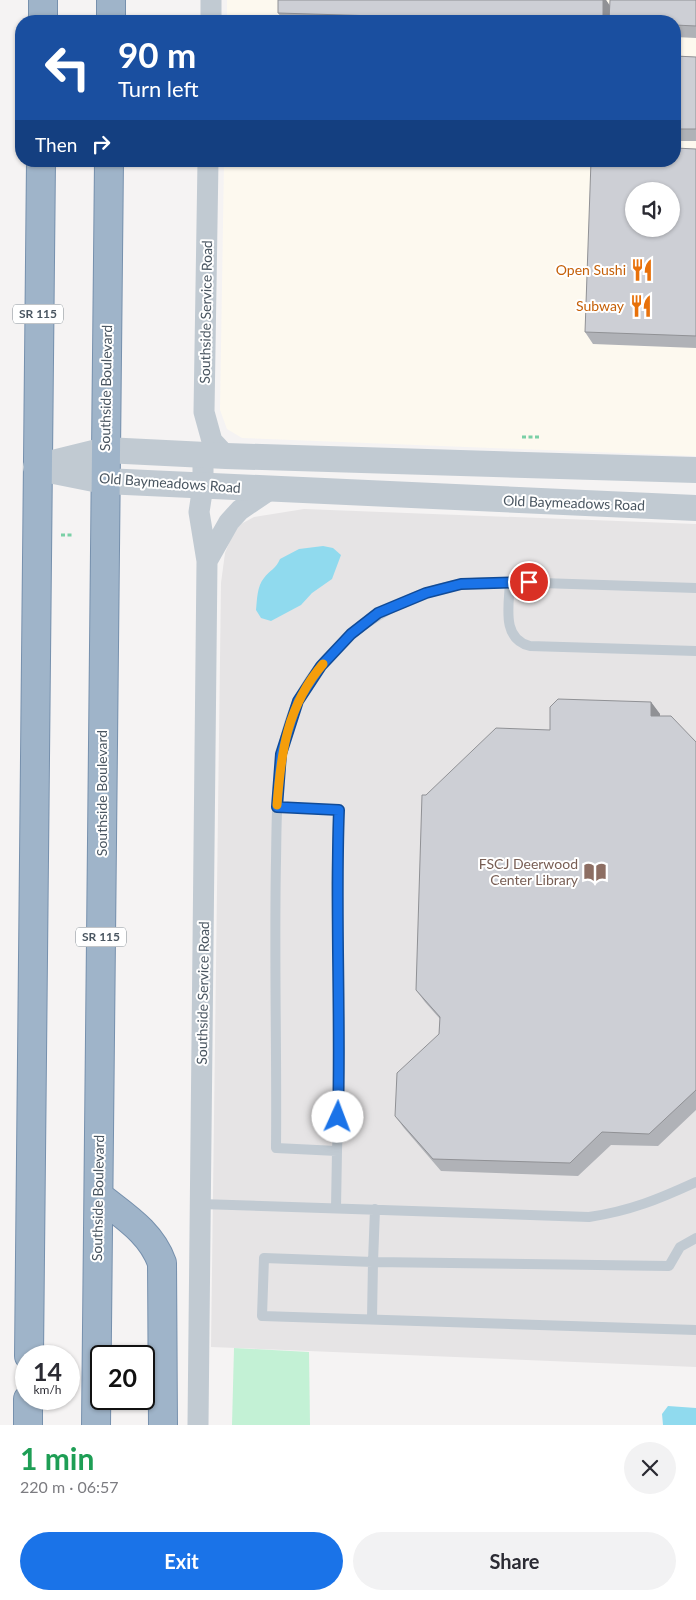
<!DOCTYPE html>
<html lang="en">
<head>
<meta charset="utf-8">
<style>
  :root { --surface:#fff; --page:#f2f2f3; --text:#2b2b33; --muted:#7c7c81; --accent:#1a73e8 }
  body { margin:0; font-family:Lato,sans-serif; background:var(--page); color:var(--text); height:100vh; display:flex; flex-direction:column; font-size:19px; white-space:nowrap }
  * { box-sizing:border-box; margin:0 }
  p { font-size:16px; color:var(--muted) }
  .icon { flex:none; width:28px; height:28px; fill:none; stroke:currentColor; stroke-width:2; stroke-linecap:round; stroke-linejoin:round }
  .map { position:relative; height:1425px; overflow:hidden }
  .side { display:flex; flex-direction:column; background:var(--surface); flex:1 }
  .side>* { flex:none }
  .banner { position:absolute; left:15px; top:15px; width:666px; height:152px; border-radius:20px; box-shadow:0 1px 4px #0004; background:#1a4fa0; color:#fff; overflow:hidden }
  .buttons { position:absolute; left:625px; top:182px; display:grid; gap:10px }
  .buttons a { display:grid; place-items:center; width:55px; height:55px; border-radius:50%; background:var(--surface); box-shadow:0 1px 4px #0004; font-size:25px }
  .speed { position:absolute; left:15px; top:1345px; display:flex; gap:10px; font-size:25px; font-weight:700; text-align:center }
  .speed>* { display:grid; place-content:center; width:65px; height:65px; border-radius:50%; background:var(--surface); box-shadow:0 1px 4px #0004; line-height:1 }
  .speed small { font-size:12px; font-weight:400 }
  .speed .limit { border:2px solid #111; border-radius:8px; background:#fff; color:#111 }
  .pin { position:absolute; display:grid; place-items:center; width:42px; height:42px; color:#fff; margin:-21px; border:2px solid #fff; border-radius:50%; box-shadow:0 1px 5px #0007 }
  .me { position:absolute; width:55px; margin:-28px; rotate:2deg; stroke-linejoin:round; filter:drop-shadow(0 0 4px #0008) }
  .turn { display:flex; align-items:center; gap:18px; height:105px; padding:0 20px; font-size:22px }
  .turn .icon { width:65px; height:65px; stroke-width:2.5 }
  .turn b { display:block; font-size:35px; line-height:42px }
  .then { display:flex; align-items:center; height:48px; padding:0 20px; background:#0003; gap:10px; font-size:19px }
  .round { display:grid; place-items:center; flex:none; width:52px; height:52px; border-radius:26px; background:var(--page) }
  .overview { display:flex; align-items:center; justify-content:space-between; height:85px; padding:0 20px }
  h1 { font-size:30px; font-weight:700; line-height:38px; color:#1e9e55 }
  .action { display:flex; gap:10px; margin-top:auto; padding:10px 20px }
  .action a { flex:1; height:58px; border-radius:30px; background:var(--accent); color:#fff; font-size:20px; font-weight:700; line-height:58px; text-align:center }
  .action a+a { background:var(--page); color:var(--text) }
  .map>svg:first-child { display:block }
  .commercial { fill:#fdf9ef; fill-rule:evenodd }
  .education { fill:#e6e4e5 }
  .green { fill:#c3f1d5 }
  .water { fill:#90daee }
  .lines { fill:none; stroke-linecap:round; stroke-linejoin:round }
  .trunk-casing { stroke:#7690ad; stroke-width:30 }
  .path { stroke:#7ad0a6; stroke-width:3; stroke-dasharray:4 2.5; stroke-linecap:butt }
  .service { stroke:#c1cad2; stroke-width:10 }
  .minor { stroke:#c1cad2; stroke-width:21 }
  .tertiary { stroke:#c1cad2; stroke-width:26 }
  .trunk { stroke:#9fb4c9; stroke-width:28 }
  .wall { fill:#b0b2b7 }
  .shaded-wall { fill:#909195 }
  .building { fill:#cdcfd5; stroke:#909195; fill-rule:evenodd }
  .route-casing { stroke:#114b97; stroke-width:12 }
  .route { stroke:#1a73e8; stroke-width:9 }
  .slow { stroke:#f59e0b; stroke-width:9 }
  .labels { text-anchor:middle; stroke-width:4; stroke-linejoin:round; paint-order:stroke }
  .shield { fill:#fff; stroke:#808990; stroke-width:1 }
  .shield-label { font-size:12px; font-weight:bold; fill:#4a5661 }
  .food-label { font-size:14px; fill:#c56008; stroke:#fff; text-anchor:end }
  .street-label { font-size:14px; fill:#4a5661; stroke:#fff }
  .education-label { font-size:14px; fill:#785e54; stroke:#fff; text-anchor:end }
</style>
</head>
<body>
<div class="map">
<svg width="696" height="1425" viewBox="0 0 696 1425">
  <rect width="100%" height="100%" fill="#f5f3f3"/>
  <path class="commercial" d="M 227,0 L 696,0 L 696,456 L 242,438 L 227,429 L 220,410 L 224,161 L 675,161 L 675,21 L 227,21 ZM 634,191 L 671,191 L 671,229 L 634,229 Z"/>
  <path class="education" d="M 304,509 L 696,524 L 696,1367 L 211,1347 L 221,583 L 225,553 L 233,533 L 241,524 L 254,517 Z"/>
  <path class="green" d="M 234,1348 L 309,1352 L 310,1425 L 232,1425 Z"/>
  <path class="water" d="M 323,546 L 333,548 L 341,555 L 332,579 L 312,593 L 301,605 L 271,621 L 261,618 L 256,610 C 257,600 257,586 264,578 C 270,570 276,569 280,559 L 299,549 Z
    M 668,1406 L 696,1408 L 696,1425 L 663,1425 L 662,1414 Z"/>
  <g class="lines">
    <defs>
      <path id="trunk" d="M 43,21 L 43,0
        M 111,21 L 111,0
        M 99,1196 C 124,1216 151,1232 162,1263 L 163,1425
        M 29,1356 L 41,161
        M 28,1425 L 28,1399
        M 96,1425 L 109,161"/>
    </defs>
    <use href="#trunk" class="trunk-casing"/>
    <path class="path" d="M 522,437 L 540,437
      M 61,535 L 73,535"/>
    <path class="service" d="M 696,588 L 510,582 C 509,605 501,639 530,646 L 696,651
      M 277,807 L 339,810 L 336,883 L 340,1050 L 337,1151
      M 200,1204 L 589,1217 C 630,1211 659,1199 696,1182
      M 336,1208 L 337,1151 L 276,1148 C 277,1052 274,957 276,861 C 277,810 275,748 298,701 C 326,641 397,594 461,584 C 477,582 494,582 510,582
      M 375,1209 L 373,1262 L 264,1258 L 262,1316 L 696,1330
      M 372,1319 L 373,1262 L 669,1266 L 680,1247 L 696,1238"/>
    <path class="minor" d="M 211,21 L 211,0
      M 208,161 L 204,412 L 212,441 L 226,456
      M 207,561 L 229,522 L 240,510 L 271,489
      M 198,1425 L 207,561 L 199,512 L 203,486 L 203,455"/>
    <path class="tertiary" d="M 36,467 L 105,450 L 226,456 L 696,470
      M 44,469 L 104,481 L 696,508"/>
    <use href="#trunk" class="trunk"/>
  </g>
  <path class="wall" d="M 278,0 L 606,0 L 610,6 L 696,0 L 696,38 L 675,37 L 675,21 L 284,21 L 278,13 Z
    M 675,56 L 696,57 L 696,141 L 675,141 Z
    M 696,149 L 696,348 L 593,344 L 585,332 Z
    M 651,702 L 660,714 L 660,716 L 696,742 L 696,1110 L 658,1146 L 611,1145 L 578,1176 L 441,1171 L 404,1128 L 395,1116 L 439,1034 L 440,1019 L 425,1002 L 416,990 L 426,795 Z"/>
  <path class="shaded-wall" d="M 603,0 L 606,0 L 612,9 L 612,21 L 603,21 Z
    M 651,702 L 660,714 L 660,728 L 651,716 Z"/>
  <path class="building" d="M 278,0 L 603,0 L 603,21 L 540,21 L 278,13 Z
    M 610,0 L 696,0 L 696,26 L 675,25 L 675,21 L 609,21 Z
    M 675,56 L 696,57 L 696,129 L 675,129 Z
    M 675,148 L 696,149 L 696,336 L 585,332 L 591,161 L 675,161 ZM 634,191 L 671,191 L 671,229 L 634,229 Z
    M 558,699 L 651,702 L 651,716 L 671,716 L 696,742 L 696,1090 L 649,1134 L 602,1132 L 570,1163 L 433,1159 L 395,1116 L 397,1073 L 439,1034 L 440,1017 L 416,990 L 422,795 L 426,795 L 496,728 L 550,730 L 550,707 Z"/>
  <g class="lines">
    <defs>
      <path id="route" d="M 338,1117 C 341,1015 335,912 339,810 L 277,807 L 281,754 L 298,701 L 321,666 L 351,634 L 378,613 L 426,593 L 461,584 L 529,582"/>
    </defs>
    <use href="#route" class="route-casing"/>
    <use href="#route" class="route"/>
    <path class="slow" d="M 277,805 C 281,752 287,706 323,664"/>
  </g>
  <defs>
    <symbol id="restaurant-bare" viewBox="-9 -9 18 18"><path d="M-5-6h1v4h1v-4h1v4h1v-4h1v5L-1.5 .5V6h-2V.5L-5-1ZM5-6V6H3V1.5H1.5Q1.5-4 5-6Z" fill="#e8710a" stroke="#fff" stroke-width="2.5" paint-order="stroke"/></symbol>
    <symbol id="library-bare" viewBox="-9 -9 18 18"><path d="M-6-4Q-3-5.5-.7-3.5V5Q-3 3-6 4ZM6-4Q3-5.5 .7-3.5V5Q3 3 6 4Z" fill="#8d6e63" stroke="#fff" stroke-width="2.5" paint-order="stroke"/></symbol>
  </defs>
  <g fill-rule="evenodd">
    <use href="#restaurant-bare" x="626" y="254" width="32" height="32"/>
    <use href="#restaurant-bare" x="625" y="290" width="32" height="32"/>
    <use href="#library-bare" x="579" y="856" width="32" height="32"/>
  </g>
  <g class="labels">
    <g class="shield">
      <rect x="13" y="304.5" width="50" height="19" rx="4"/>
      <rect x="76" y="927.5" width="50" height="19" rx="4"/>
    </g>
    <g class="shield-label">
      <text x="38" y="318">SR 115</text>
      <text x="101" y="941">SR 115</text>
    </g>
    <g class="food-label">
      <text x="626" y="275">Open Sushi</text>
      <text x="624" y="311">Subway</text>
    </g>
    <g class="street-label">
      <text transform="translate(206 312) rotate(-89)" y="5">Southside Service Road</text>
      <text transform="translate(106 388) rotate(-89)" y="5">Southside Boulevard</text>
      <text transform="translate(170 483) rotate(4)" y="5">Old Baymeadows Road</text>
      <text transform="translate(574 503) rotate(2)" y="5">Old Baymeadows Road</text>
      <text transform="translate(102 793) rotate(-90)" y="5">Southside Boulevard</text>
      <text transform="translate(203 993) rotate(-89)" y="5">Southside Service Road</text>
      <text transform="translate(98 1198) rotate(-89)" y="5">Southside Boulevard</text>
    </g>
    <g class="education-label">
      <text x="578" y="869">FSCJ Deerwood<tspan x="578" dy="16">Center Library</tspan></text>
    </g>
  </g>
</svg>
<div class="buttons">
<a><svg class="icon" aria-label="sound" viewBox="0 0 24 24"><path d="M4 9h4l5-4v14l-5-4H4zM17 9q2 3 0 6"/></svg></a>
</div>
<div class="speed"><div>14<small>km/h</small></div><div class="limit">20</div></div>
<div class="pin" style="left:529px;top:582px;background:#d93025"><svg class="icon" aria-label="arrive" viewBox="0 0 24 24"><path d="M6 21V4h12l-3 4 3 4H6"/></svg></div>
<svg class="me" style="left:338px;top:1117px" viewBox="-20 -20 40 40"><circle r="19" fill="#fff"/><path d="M0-13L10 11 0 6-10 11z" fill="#1a73e8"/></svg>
<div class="banner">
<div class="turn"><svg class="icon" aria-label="left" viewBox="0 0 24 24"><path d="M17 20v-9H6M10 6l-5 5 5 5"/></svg><div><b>90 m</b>Turn left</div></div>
<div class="then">Then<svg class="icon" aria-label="right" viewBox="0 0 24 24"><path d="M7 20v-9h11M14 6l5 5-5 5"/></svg></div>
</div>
</div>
<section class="side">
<div class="overview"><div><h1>1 min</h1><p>220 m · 06:57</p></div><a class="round"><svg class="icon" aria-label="close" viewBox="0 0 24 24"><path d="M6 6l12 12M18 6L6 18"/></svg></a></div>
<div class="action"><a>Exit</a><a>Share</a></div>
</section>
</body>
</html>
